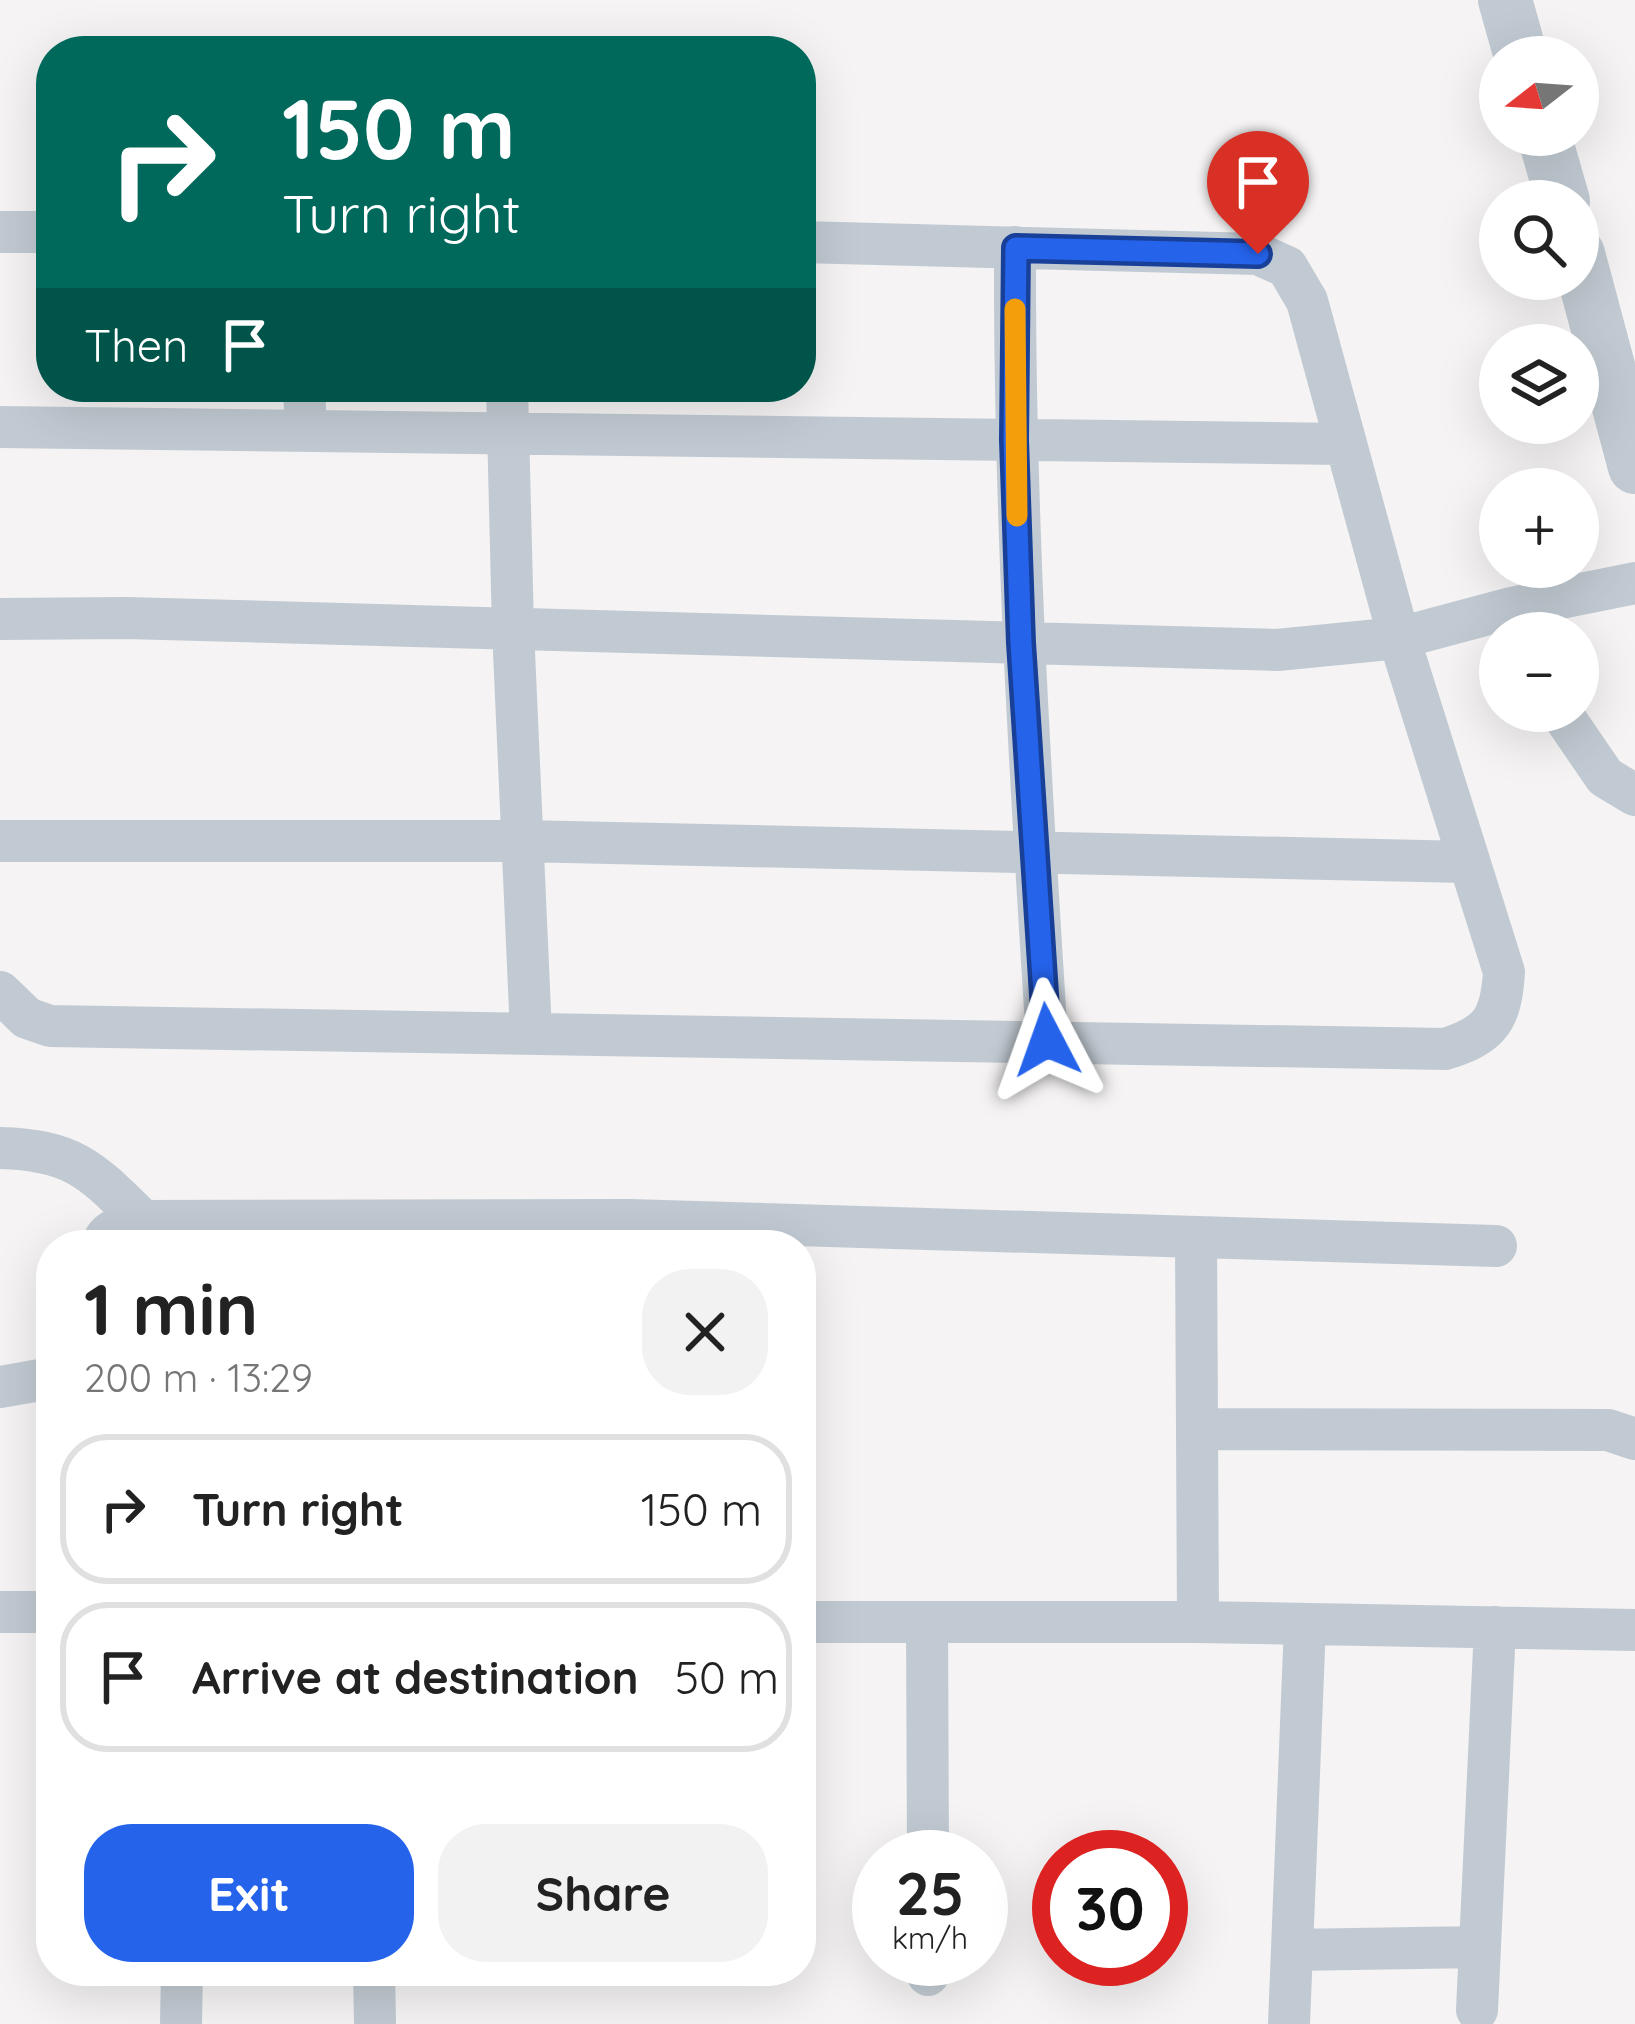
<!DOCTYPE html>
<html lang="en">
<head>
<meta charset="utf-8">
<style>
  :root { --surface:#fff; --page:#f2f2f2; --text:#222; --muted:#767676; --line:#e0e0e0; --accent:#2563eb }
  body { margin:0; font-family:Quicksand,sans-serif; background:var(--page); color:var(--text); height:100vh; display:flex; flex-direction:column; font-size:45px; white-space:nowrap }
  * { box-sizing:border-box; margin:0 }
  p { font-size:39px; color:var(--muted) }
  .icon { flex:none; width:66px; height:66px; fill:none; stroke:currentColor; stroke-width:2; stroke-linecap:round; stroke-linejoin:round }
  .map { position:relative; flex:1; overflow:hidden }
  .panel { position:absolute; left:36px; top:1230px; width:780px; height:756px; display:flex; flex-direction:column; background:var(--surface); border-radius:48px; box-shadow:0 12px 48px #0002 }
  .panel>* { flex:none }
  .guide { position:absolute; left:36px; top:36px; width:780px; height:366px; border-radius:48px; box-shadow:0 12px 48px #0002; background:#00695c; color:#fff; overflow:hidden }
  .needle { width:78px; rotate:253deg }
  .fabs { position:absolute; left:1479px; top:36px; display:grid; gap:24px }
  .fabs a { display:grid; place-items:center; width:120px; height:120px; border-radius:50%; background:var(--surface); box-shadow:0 12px 48px #0002; font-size:60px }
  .speed { position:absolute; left:852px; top:1830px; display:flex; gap:24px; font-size:60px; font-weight:700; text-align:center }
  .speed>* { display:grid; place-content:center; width:156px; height:156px; border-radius:50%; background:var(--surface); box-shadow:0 12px 48px #0002; line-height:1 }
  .speed small { font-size:30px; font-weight:400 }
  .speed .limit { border:18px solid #d22; background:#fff; color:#111 }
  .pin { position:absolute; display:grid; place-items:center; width:102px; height:102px; color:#fff; margin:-123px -51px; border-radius:50% 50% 50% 0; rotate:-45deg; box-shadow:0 0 12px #0007 }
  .pin .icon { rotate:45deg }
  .me { position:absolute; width:132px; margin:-66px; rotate:356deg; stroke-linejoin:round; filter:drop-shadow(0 0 9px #0008) }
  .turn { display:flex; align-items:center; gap:42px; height:252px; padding:0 48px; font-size:54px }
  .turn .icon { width:156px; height:156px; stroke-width:2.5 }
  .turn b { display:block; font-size:84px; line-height:102px }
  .then { display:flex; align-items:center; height:114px; padding:0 48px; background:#0003; gap:24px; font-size:45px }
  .round { display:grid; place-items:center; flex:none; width:126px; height:126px; border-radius:48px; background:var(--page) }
  .summary { display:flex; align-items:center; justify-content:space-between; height:204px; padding:0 48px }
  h1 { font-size:72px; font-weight:800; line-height:90px }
  .action { display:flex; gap:24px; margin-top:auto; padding:24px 48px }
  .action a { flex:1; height:138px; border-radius:48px; background:var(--accent); color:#fff; font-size:48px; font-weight:800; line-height:138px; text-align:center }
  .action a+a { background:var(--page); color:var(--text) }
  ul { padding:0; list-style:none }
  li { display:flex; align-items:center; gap:36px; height:150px; margin:0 24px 18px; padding:0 24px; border:6px solid var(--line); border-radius:48px }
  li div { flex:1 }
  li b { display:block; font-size:45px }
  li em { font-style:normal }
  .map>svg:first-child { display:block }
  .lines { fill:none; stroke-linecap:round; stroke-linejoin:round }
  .minor { stroke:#c1cad2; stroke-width:42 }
  .tertiary { stroke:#c1cad2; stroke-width:54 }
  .route-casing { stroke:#184099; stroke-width:30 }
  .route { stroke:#2563eb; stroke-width:21 }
  .slow { stroke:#f59e0b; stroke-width:21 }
</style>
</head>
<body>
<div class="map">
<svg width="1635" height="2024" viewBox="0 0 1635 2024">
  <rect width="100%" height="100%" fill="#f5f3f3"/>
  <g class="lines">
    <path class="minor" d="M 0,232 L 51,232
      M 1015,247 C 1014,513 1030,775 1047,1040
      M 304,387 L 306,431
      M 507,387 L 513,629 L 531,1033
      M 0,427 L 1343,444
      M 0,619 L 126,618 L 1277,650 L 1399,638 L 1511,608 L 1635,583
      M 1560,711 L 1605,777 L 1635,795
      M 0,841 L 522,841 L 1467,862
      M 0,992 L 27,1018 L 50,1026 L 1445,1049 C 1490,1035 1501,1020 1504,972 L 1399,638 L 1307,301 L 1287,267 L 1258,254 L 801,242
      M 0,1148 C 75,1150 92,1171 143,1221
      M 1196,1237 L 1198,1622
      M 102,1245 C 107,1227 127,1225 143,1221 L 629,1220 L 1496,1246
      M 0,1387 L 51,1378
      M 1197,1429 L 1608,1430 L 1635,1439
      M 0,1612 L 51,1612
      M 801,1622 L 1198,1622 L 1635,1630
      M 927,1622 L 928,1857
      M 1292,1950 L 1478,1947
      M 928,1959 L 928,1975
      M 374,1971 L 375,2024
      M 1477,2010 L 1495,1627
      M 181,2024 L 182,1971
      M 1289,2024 L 1305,1624"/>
    <path class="tertiary" d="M 1505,0 L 1521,57
      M 1544,135 L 1563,201
      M 1578,254 L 1635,467"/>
  </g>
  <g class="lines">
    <defs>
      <path id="route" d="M 1047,1040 L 1021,643 L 1014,440 L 1016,248 L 1258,254"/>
    </defs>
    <use href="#route" class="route-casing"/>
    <use href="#route" class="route"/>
    <path class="slow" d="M 1015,309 L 1017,516"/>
  </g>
</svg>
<div class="fabs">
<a><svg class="needle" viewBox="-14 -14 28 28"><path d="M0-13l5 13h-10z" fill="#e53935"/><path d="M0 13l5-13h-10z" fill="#767676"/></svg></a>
<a><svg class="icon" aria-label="search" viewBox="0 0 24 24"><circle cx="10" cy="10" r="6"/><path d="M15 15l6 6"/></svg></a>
<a><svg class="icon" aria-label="layers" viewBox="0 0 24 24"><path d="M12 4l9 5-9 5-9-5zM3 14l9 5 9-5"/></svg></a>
<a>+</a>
<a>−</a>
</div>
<div class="speed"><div>25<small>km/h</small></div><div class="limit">30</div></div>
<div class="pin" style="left:1258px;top:254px;background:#d93025"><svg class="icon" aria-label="arrive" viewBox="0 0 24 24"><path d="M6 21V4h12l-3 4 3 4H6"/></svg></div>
<svg class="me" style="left:1047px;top:1040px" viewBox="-20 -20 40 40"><path d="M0-17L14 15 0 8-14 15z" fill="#2563eb" stroke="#fff" stroke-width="4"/></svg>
<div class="guide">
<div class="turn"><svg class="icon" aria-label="right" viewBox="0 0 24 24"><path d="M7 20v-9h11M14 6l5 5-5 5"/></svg><div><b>150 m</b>Turn right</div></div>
<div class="then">Then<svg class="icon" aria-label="arrive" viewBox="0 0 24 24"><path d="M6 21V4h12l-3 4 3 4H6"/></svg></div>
</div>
<section class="panel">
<div class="summary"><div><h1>1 min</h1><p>200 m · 13:29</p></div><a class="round"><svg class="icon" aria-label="close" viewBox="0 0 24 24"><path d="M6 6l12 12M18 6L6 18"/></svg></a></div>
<ul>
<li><svg class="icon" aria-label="right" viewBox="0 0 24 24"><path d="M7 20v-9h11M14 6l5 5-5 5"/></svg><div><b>Turn right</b></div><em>150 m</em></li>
<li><svg class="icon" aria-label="arrive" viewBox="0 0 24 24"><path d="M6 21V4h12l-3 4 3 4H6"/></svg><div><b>Arrive at destination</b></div><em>50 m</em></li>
</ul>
<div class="action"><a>Exit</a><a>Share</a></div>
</section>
</div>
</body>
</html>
